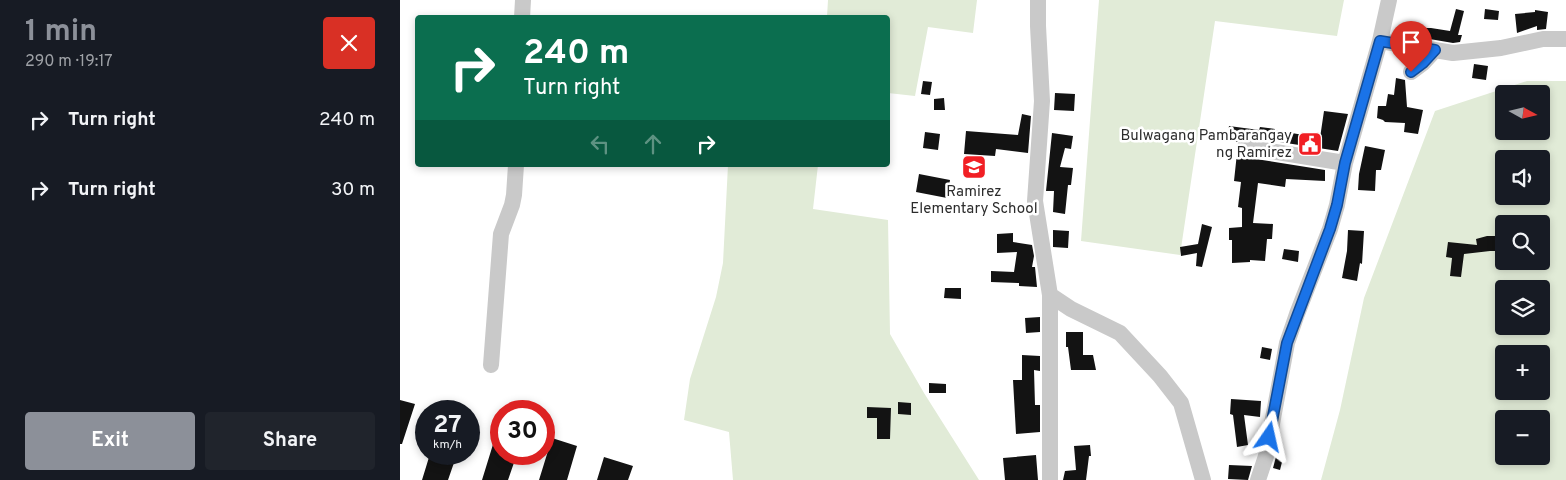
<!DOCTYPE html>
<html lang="en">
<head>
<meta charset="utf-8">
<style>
  :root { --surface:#171b24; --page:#20242c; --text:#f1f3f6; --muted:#9ea1a6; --accent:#8c9099 }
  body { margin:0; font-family:Overpass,sans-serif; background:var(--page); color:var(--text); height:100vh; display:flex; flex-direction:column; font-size:19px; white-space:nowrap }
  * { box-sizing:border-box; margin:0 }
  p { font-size:16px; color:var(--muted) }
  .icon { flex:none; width:28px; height:28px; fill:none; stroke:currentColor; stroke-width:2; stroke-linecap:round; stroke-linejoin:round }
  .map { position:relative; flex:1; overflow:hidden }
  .drawer { display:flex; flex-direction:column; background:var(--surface); width:400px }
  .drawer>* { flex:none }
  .banner { position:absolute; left:15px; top:15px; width:475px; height:152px; border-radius:5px; box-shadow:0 2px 8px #0003; background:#0b6e4f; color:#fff; overflow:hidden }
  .needle { width:32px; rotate:98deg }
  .controls { position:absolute; left:1095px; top:85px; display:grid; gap:10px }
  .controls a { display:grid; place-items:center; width:55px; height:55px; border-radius:5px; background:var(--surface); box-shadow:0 2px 8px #0003; font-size:25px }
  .speed { position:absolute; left:15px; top:400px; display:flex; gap:10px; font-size:25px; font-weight:700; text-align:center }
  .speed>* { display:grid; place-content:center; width:65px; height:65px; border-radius:50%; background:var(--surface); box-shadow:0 2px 8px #0003; line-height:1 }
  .speed small { font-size:12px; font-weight:400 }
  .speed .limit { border:8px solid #d22; background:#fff; color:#111 }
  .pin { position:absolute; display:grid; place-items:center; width:42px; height:42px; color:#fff; margin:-51px -21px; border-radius:50% 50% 50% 0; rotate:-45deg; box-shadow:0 0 5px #0007 }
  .pin .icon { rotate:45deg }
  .me { position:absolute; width:55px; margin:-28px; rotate:11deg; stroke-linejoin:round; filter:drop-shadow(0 0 4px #0008) }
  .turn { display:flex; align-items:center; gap:18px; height:105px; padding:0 25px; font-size:22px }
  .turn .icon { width:65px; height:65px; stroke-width:2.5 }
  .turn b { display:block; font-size:35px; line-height:42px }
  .lanes { display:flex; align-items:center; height:48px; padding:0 25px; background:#0003; justify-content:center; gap:25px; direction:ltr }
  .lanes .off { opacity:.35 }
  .round { display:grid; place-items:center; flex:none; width:52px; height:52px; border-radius:5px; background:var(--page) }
  .summary { display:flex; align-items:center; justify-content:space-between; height:85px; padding:0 25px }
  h1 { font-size:30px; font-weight:700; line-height:38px; color:var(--accent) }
  .cta { display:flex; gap:10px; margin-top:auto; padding:10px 25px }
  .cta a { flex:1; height:58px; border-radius:5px; background:var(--accent); color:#fff; font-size:20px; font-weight:700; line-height:58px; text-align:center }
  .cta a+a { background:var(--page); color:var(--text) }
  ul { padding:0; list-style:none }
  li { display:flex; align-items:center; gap:15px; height:70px; padding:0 25px }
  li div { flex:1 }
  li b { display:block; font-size:19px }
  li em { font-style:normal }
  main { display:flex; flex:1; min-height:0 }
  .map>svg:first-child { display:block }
  .green { fill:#e1ebd7; fill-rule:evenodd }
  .building { fill:#131313 }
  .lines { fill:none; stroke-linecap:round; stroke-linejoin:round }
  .minor { stroke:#c9c9c9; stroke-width:16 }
  .route-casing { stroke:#114b97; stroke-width:12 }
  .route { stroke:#1a73e8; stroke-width:9 }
  .labels { text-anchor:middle; stroke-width:5; stroke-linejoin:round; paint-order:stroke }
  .poi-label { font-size:15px; fill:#2c2c2c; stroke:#fff; text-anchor:end }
</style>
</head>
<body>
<main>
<section class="drawer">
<div class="summary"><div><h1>1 min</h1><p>290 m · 19:17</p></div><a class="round" style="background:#d93025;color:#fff"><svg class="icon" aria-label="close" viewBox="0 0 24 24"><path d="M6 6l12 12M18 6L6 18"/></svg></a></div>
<ul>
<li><svg class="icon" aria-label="right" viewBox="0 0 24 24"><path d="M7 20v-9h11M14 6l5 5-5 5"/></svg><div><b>Turn right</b></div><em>240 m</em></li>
<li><svg class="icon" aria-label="right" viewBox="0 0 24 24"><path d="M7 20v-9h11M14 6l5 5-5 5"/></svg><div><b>Turn right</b></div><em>30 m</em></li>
</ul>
<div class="cta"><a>Exit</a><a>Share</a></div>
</section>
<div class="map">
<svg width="1166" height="480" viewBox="0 0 1166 480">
  <rect width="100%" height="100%" fill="#fff"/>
  <path class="green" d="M 428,0 L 577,0 L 573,33 L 528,27 L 515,96 L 488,93 L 488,18 L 427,17 Z
    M 699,0 L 944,0 L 937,36 L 815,21 L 780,255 L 681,241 Z
    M 1127,81 L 1166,81 L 1166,480 L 921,480 L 940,410 L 964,298 L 1035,111 ZM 1104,94 L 1141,94 L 1141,131 L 1104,131 ZM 1104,159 L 1141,159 L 1141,196 L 1104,196 ZM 1104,224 L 1141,224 L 1141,261 L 1104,261 ZM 1104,289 L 1141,289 L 1141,326 L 1104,326 ZM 1104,354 L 1141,354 L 1141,391 L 1104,391 ZM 1104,419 L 1141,419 L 1141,456 L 1104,456 Z
    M 328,165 L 418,165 L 413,209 L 488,220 L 490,334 L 524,393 L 579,480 L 333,480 L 329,432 L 284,420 L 290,379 L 316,297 L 323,263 Z"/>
  <path class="building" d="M 1056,9 L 1064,11 L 1058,35 L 1062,35 L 1060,42 L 1053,43 L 1018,37 L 1019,28 L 1031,28 L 1050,31 Z
    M 1085,9 L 1099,11 L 1098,20 L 1084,19 Z
    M 1135,10 L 1148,12 L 1146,29 L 1137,30 L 1137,26 L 1117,33 L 1115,14 L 1135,12 Z
    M 1074,64 L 1088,66 L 1086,80 L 1072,78 Z
    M 996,78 L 1005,80 L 1007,107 L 1023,110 L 1018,134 L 1004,132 L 1005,123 L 985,122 L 983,120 L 977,118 L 978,106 L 986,106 L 988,94 L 994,95 Z
    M 523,81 L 532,82 L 530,95 L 521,94 Z
    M 655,93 L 675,94 L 674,111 L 654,110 Z
    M 544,98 L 545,110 L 534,110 L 534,99 Z
    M 924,111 L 948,114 L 938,151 L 847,137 L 841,138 L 837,142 L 827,140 L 829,126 L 859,130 L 860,127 L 875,129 L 875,130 L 920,138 Z
    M 622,114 L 631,116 L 628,153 L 596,149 L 595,156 L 564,154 L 566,131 L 618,135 Z
    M 525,132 L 540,134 L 538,150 L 523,148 Z
    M 652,133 L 673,136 L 671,149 L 665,148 L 660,167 L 673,168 L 671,185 L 668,185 L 665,214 L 653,212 L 654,191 L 646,191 Z
    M 965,146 L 985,150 L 981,170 L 976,170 L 975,191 L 958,190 L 959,174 Z
    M 837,153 L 843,157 L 925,170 L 925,181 L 886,179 L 885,187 L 858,183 L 853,223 L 873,224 L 872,239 L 867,239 L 865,261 L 850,260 L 850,262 L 832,263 L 832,240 L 829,240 L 829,228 L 842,227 L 842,208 L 838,207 L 841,182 L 834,181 Z
    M 519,174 L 550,180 L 547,198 L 516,192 Z
    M 802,224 L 812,227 L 802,267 L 796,266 L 797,253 L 781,256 L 780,247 L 798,244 Z
    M 653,230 L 669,231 L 668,248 L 653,247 Z
    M 948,230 L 964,231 L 962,264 L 960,263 L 957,281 L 942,278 L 947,251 Z
    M 613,233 L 613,242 L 632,245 L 634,256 L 632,267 L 635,267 L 637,287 L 619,286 L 619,283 L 591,282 L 591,271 L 614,272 L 617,252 L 597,253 L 597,234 Z
    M 1087,236 L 1103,236 L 1102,251 L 1090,251 L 1064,254 L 1061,277 L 1050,276 L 1052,258 L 1046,257 L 1048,242 L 1077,245 L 1076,239 Z
    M 884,249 L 899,251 L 898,262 L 882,259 Z
    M 545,288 L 561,288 L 561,299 L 544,298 Z
    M 640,317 L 640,332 L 626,333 L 625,318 Z
    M 666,332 L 683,332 L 683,355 L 693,355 L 696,370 L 671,370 L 668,347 L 666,347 Z
    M 862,347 L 872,349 L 870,360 L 860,358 Z
    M 622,355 L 640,356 L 640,371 L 634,370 L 635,405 L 640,405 L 640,432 L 616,434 L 613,380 L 622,380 Z
    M 529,383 L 546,384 L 546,393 L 529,393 Z
    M 831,399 L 861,401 L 860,417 L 844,415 L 848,445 L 837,447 L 833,415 L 830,414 Z
    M 0,400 L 15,404 L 2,444 L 0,444 Z
    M 498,402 L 511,403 L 511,415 L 498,414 Z
    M 467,407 L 491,408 L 490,439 L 477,439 L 477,418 L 467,418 Z
    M 99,425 L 101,426 L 101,454 L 117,454 L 108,480 L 82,480 Z
    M 152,438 L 177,446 L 167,480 L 139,480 Z
    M 690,445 L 691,456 L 689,456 L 686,480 L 663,480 L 665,471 L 676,470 L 674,446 Z
    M 877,453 L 884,454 L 880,470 L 873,468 Z
    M 30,454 L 57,454 L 48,480 L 22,480 Z
    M 636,455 L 638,480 L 605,480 L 603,458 Z
    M 204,457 L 233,466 L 228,480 L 197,480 Z
    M 829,465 L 852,466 L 848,480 L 828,479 Z"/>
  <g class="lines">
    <path class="minor" d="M 638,0 L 638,26 L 642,101 L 635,201 L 650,295 L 650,480
      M 122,18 L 123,0
      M 980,41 L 1053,53 L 1101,48 L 1143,39 L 1166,39
      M 1011,72 L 1023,63 L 1035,50
      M 845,147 L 945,163
      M 650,295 L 671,309 L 720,333 L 760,376 L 781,403 L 803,480
      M 91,365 L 101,234 L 112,205 L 114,195 L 116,165
      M 858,480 L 866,456 L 887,343 L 897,314 L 930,229 L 937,205 L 945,163 L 980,41 L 989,0"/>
  </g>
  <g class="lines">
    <defs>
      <path id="route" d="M 869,437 L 887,343 L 930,229 L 937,205 L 945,163 L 980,41 L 1035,50 L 1023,63 L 1011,72"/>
    </defs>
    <use href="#route" class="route-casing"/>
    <use href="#route" class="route"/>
  </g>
  <defs>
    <symbol id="civic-square" viewBox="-11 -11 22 22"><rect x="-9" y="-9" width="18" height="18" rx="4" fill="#f11f24" stroke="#fff"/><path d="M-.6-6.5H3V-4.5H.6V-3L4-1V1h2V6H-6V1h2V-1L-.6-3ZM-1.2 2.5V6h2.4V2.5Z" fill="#fff"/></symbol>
    <symbol id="school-square" viewBox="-11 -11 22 22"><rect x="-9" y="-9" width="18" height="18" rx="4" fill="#f11f24" stroke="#fff"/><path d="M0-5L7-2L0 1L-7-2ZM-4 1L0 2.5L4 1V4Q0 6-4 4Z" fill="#fff"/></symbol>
  </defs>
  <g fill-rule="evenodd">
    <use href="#civic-square" x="896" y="130" width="28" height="28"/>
    <use href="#school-square" x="560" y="153" width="28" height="28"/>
  </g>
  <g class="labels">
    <g class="poi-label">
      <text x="892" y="140">Bulwagang Pambarangay<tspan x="892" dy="17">ng Ramirez</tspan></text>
      <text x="574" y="196" text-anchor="middle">Ramirez<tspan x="574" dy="17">Elementary School</tspan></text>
    </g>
  </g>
</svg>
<div class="controls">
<a><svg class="needle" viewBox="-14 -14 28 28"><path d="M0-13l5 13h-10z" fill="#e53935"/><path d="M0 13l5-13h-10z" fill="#9ea1a6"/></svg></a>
<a><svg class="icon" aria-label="sound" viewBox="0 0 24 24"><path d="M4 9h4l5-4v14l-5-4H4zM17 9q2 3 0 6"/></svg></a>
<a><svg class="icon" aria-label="search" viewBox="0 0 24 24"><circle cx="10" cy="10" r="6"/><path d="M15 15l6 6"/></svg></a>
<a><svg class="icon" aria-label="layers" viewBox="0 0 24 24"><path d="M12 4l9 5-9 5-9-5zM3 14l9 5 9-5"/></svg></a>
<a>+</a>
<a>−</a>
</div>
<div class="speed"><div>27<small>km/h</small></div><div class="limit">30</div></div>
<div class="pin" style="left:1011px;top:72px;background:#d93025"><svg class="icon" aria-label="arrive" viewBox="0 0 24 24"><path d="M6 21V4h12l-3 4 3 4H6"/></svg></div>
<svg class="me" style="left:869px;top:437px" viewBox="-20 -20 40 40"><path d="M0-17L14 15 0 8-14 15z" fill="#1a73e8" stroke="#fff" stroke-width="4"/></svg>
<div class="banner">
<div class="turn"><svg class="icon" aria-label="right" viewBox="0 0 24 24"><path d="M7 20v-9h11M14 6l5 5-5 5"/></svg><div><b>240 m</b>Turn right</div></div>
<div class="lanes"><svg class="icon off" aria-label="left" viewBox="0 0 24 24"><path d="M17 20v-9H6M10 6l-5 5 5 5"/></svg><svg class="icon off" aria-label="ahead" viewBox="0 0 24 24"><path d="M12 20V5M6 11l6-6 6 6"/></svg><svg class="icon" aria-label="right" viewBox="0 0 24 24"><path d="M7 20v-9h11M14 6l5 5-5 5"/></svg></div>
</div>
</div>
</main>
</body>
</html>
